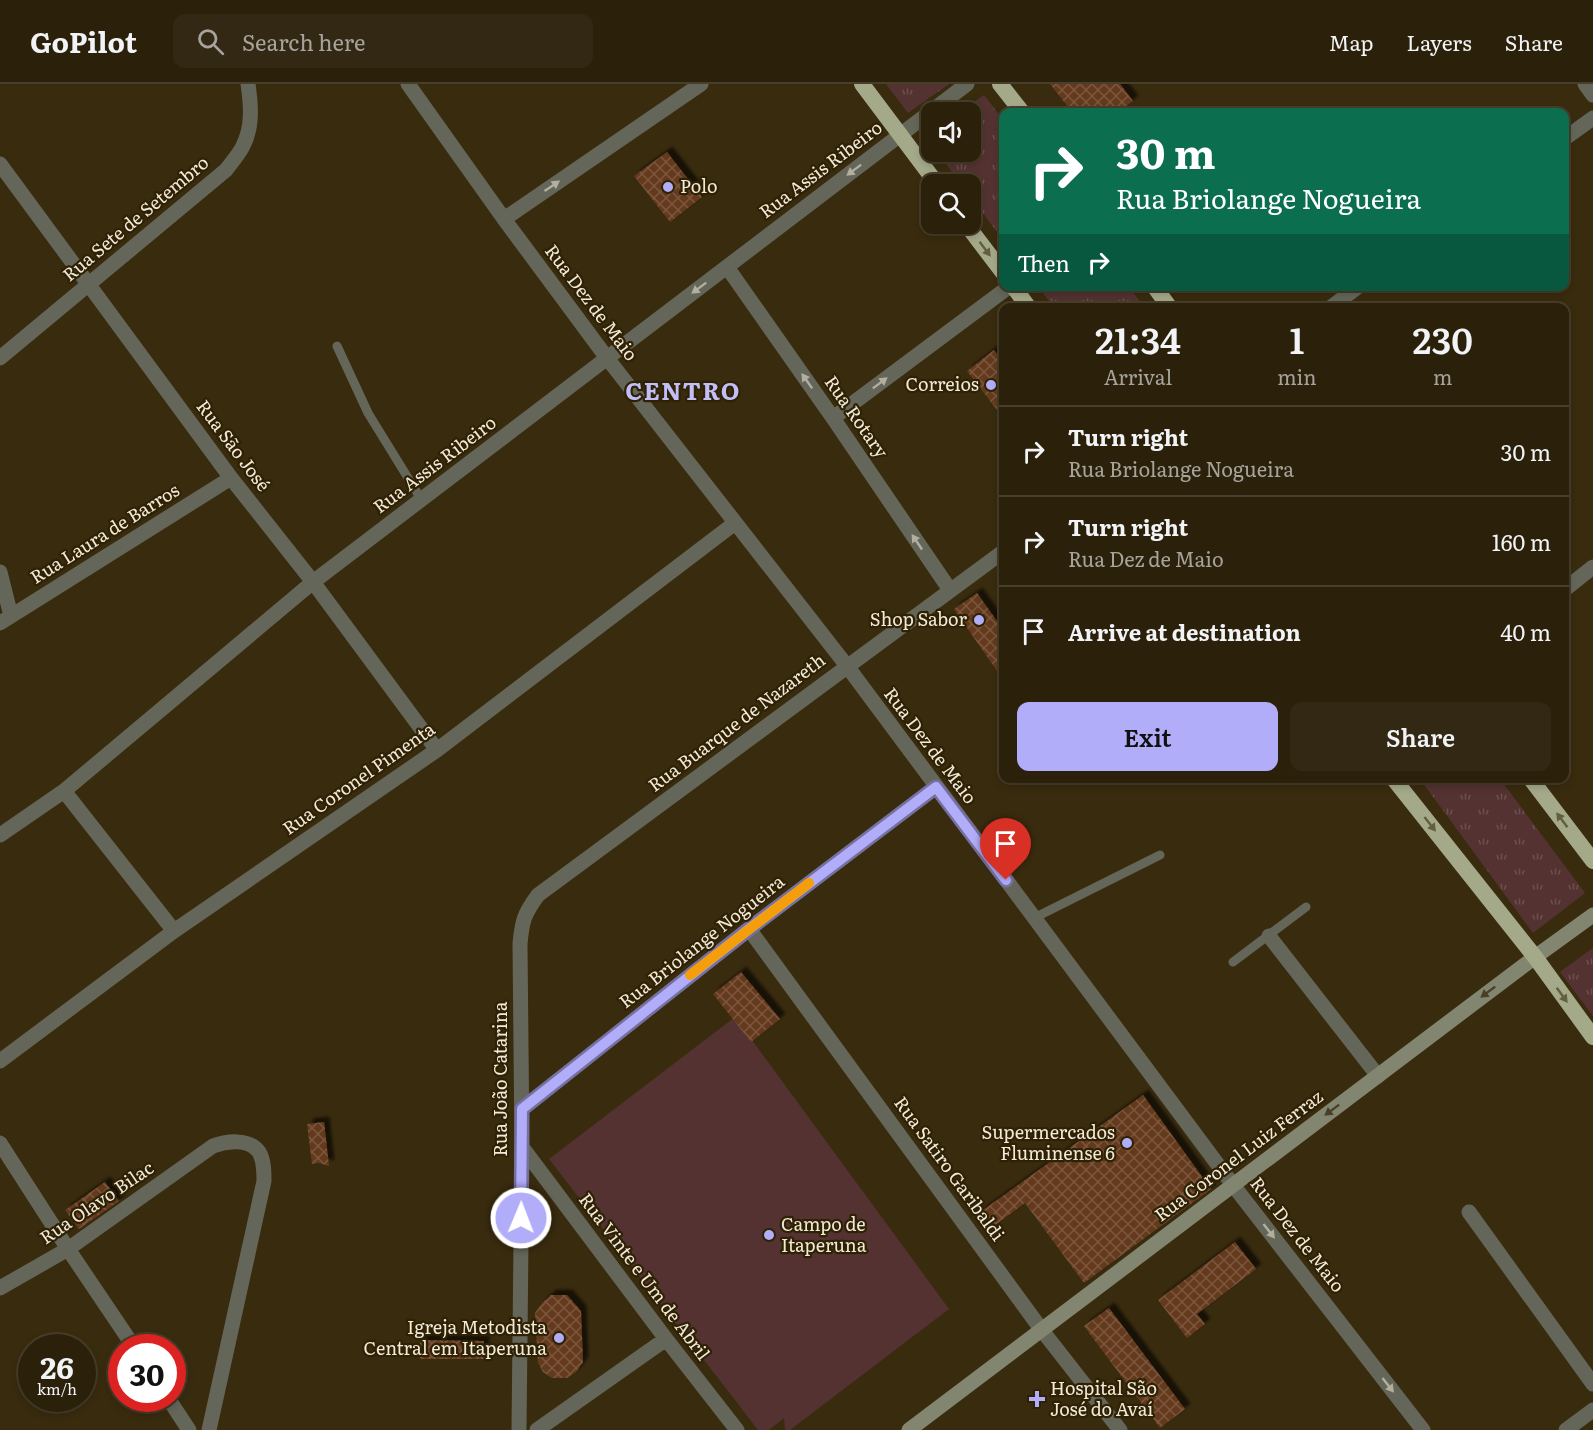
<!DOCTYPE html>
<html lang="en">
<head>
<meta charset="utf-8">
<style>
  :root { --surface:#2b200a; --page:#332813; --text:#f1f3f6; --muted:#a6a39c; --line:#473e2b; --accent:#b2adf9 }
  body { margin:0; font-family:Literata,serif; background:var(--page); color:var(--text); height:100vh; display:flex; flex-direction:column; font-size:22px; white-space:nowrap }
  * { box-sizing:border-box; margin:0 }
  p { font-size:20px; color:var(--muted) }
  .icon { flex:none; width:33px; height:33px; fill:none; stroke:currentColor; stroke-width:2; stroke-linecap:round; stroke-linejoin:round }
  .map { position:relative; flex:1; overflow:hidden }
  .panel { position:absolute; left:999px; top:219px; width:570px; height:480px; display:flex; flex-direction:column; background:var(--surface); border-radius:12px; box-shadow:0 3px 9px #0003,0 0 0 2px var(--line) }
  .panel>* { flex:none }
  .hud { position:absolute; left:999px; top:24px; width:570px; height:183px; border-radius:12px; box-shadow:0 3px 9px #0003,0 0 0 2px var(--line); background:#0b6e4f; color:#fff; overflow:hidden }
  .buttons { position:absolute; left:921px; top:18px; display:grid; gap:12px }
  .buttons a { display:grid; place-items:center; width:60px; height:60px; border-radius:12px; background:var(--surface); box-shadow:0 3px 9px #0003,0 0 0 2px var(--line); font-size:30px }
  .speed { position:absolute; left:18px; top:1250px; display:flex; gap:12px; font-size:30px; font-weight:700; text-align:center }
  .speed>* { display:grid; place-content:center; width:78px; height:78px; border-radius:50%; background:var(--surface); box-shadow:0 3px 9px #0003,0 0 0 2px var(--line); line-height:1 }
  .speed small { font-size:15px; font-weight:400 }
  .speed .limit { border:9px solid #d22; background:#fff; color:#111 }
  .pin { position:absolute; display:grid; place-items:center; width:51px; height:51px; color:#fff; margin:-62px -26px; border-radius:50% 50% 50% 0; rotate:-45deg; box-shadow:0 0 6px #0007 }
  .pin .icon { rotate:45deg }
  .me { position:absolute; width:66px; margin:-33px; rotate:1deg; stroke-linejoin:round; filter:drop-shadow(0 0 4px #0008) }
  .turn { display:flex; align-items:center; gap:21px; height:126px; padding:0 18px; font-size:27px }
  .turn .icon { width:78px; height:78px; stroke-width:2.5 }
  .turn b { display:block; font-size:42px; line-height:51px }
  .then { display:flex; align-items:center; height:57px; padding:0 18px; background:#0003; gap:12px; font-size:22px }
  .eta { display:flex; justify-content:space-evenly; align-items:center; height:102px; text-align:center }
  .eta b { font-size:36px; font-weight:600; line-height:42px }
  .cta { display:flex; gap:12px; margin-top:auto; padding:12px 18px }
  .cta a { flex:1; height:69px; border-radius:12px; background:var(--accent); color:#111; font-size:24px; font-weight:600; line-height:69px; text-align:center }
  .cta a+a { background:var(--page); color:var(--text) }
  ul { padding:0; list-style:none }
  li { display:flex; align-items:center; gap:18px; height:90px; padding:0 18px; border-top:2px solid var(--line) }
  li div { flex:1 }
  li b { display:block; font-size:22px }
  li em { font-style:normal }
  header { display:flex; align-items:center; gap:36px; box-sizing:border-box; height:84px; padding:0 30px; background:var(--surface); border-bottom:2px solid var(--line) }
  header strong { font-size:28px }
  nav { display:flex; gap:33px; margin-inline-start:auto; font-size:21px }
  .search { width:420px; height:54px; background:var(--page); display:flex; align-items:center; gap:15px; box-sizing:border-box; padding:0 21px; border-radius:12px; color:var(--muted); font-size:22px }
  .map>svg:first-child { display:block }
  .grass { fill:#543231 }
  .park { fill:url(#park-tufts) }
  .building { fill:url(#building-cross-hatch); filter:url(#shadow) }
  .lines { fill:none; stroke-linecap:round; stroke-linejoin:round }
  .service { stroke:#646659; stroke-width:9 }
  .minor { stroke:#646659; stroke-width:15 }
  .tertiary { stroke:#646659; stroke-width:15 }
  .secondary { stroke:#828670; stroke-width:15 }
  .trunk { stroke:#a4a98a; stroke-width:16 }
  .oneway { fill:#b2af9f }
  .oneway2 { fill:#645e40 }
  .oneway3 { fill:#483f24 }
  .route-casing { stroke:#7470a2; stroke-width:15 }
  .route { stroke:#b2adf9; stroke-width:10 }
  .slow { stroke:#f59e0b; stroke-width:10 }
  .poi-dot { fill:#b2adf9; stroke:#2f2104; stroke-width:2 }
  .labels { text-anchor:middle; stroke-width:4.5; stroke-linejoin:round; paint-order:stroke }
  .street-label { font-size:18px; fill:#f2ead9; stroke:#2f2104 }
  .poi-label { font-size:18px; fill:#f2ead9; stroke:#2f2104; text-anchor:end }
  .district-label { font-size:24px; font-weight:bold; letter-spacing:1.5px; fill:#c2bff8; stroke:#2f2104 }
</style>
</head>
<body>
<header>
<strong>GoPilot</strong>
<div class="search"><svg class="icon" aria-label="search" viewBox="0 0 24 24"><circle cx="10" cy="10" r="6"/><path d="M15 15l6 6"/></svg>Search here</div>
<nav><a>Map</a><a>Layers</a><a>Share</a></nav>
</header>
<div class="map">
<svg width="1593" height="1346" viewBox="0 0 1593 1346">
  <defs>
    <pattern id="park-tufts" width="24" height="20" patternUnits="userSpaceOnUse" patternTransform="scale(1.5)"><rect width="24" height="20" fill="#543231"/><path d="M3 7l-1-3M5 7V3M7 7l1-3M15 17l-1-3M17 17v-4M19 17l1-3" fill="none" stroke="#6d504e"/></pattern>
    <pattern id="building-cross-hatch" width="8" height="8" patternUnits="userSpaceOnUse" patternTransform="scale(1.5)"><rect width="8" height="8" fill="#643a1e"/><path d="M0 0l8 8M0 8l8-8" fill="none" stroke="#7b573e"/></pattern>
    <filter id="shadow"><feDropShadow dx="5.5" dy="-5.5" stdDeviation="1.5" flood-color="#0009"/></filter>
  </defs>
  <rect width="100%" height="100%" fill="#392b0e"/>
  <path class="grass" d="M 735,933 L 949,1225 L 790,1346 L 785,1346 L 784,1334 L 769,1346 L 758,1346 L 549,1075 Z"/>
  <path class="park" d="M 886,0 L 949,0 L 908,29 Z
    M 984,11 L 1003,36 L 1003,156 L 971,113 L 970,100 L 961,100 L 937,68 L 970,68 L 970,28 L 960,28 Z
    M 1038,203 L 1129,203 L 1144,223 L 1054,223 Z
    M 1420,695 L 1500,695 L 1585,809 L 1533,849 Z
    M 1593,864 L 1593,932 L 1560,888 Z"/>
  <path class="building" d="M 1050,0 L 1120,0 L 1133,17 L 1118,28 L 1072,28 Z
    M 667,68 L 702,113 L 670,138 L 634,92 Z
    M 994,266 L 1004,279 L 1004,335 L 967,287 Z
    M 977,509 L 1004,547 L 1004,597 L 954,525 Z
    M 741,888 L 780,935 L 751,958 L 713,910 Z
    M 1143,1011 L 1211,1105 L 1084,1199 L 1025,1119 L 991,1144 L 979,1129 Z
    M 324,1038 L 329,1082 L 319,1079 L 312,1080 L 307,1040 Z
    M 105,1098 L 119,1117 L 79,1145 L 65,1126 Z
    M 1235,1158 L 1256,1185 L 1197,1230 L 1205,1240 L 1187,1254 L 1158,1216 Z
    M 551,1211 L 567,1211 L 581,1227 L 583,1278 L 576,1288 L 567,1294 L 552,1294 L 543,1288 L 538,1279 L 535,1229 L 542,1219 Z
    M 1109,1224 L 1185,1325 L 1160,1344 L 1084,1242 Z
    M 420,1256 L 484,1257 L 484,1275 L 420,1275 Z"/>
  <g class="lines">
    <path class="service" d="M 337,262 L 368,329 L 421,415
      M 1034,834 L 1160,771
      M 1233,878 L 1306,823"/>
    <path class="minor" d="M 408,0 L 504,135 L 607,274 L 847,582 L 1233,1101 L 1423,1346
      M 1564,55 L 1593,34
      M 0,80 L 231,394 L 313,498 L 437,666
      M 504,135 L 701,0
      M 727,183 L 833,334 L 950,506
      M 1330,224 L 1359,202
      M 0,274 L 226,86 C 232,78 239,70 243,62 C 253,42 251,21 248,0
      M 833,334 L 1010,202
      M 0,488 L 11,532
      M 1564,506 L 1593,483
      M 0,539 L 231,394
      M 64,707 L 174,847
      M 0,751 L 64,707 L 313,498 L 967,0
      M 749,845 L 1041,1245 L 1120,1346
      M 1269,852 L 1378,992
      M 0,977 L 174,847 L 437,666 L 735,439
      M 522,1025 L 749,845 L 936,703
      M 0,1059 L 68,1165 L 134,1263
      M 522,1063 L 666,1255 L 737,1346
      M 1469,1128 L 1593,1300
      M 0,1204 L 68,1165 L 213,1062 C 226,1057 249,1054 259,1068 C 264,1076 264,1088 264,1097 L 209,1346
      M 168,1314 L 189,1346
      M 519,1346 L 522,1063 L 520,860 C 522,837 524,830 538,811 L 1004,467
      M 537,1346 L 666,1255
      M 1566,1346 L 1593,1326"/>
    <path class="tertiary" d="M 1585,0 L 1593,11"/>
    <path class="secondary" d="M 909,1346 L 1535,873 L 1593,831"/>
    <path class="trunk" d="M 862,0 L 937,100
      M 1000,0 L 1022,28
      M 966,140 L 1004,190
      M 1013,202 L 1029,224
      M 1154,202 L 1170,224
      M 1393,694 L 1535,873 L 1593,953
      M 1530,694 L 1593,777"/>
  </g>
  <defs><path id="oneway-solid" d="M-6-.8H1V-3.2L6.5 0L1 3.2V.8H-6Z" transform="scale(1.5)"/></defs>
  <g class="oneway">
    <use href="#oneway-solid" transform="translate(854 86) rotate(143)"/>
    <use href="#oneway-solid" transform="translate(552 102) rotate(-34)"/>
    <use href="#oneway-solid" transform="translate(699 204) rotate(143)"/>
    <use href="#oneway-solid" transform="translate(807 297) rotate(-125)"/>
    <use href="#oneway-solid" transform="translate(880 299) rotate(-37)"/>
    <use href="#oneway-solid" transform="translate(917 458) rotate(-124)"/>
    <use href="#oneway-solid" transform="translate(1269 1147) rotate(52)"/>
    <use href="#oneway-solid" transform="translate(1388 1301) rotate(52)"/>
  </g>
  <g class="oneway2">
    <use href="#oneway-solid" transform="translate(985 165) rotate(53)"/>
    <use href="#oneway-solid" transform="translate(1562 736) rotate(-127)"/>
    <use href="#oneway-solid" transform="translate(1430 740) rotate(52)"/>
    <use href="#oneway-solid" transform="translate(1562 911) rotate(54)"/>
  </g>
  <g class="oneway3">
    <use href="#oneway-solid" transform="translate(1488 908) rotate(143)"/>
    <use href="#oneway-solid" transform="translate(1332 1026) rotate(143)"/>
  </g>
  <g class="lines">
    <defs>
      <path id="route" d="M 521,1134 L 522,1025 L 749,845 L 936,703 L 1006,796"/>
    </defs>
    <use href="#route" class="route-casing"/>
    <use href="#route" class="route"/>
    <path class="slow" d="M 690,891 L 809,799"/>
  </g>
  <g class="poi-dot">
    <circle cx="668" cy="103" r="6"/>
    <circle cx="991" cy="301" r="6"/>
    <circle cx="979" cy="536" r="6"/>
    <circle cx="1127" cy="1059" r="6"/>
    <circle cx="769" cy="1151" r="6"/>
    <circle cx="559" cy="1254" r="6"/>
    <path d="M1034 1306h6v6h6v6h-6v6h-6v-6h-6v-6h6z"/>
  </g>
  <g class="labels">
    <g class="street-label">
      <text transform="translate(821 86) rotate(-37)" y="6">Rua Assis Ribeiro</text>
      <text transform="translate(136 135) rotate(-40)" y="6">Rua Sete de Setembro</text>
      <text transform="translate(591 219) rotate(53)" y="6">Rua Dez de Maio</text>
      <text transform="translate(856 333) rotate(55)" y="6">Rua Rotary</text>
      <text transform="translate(233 362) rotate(53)" y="6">Rua São José</text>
      <text transform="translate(435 381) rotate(-37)" y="6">Rua Assis Ribeiro</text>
      <text transform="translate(105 450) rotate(-32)" y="6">Rua Laura de Barros</text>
      <text transform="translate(737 639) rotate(-37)" y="6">Rua Buarque de Nazareth</text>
      <text transform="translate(930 662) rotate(53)" y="6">Rua Dez de Maio</text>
      <text transform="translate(359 695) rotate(-35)" y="6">Rua Coronel Pimenta</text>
      <text transform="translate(702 858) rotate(-38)" y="6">Rua Briolange Nogueira</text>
      <text transform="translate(501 995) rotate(-90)" y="6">Rua João Catarina</text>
      <text transform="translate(1239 1072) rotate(-37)" y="6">Rua Coronel Luiz Ferraz</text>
      <text transform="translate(949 1085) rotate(54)" y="6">Rua Satiro Garibaldi</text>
      <text transform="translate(97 1119) rotate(-34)" y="6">Rua Olavo Bilac</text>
      <text transform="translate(1297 1151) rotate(52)" y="6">Rua Dez de Maio</text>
      <text transform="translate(644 1193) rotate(53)" y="6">Rua Vinte e Um de Abril</text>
    </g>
    <g class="poi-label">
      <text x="680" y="109" text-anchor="start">Polo</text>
      <text x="979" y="307">Correios</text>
      <text x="967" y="542">Shop Sabor</text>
      <text x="1115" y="1055">Supermercados<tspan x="1115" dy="21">Fluminense 6</tspan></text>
      <text x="781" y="1147" text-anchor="start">Campo de<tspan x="781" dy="21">Itaperuna</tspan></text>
      <text x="547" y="1250">Igreja Metodista<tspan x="547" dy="21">Central em Itaperuna</tspan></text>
      <text x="1050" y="1311" text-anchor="start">Hospital São<tspan x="1050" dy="21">José do Avaí</tspan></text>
    </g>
    <g class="district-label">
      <text x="683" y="316">CENTRO</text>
    </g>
  </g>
</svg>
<div class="buttons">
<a><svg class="icon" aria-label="sound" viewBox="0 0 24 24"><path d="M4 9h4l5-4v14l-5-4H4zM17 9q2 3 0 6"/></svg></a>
<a><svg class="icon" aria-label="search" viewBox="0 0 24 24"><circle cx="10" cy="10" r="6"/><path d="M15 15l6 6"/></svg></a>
</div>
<div class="speed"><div>26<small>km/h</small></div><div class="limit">30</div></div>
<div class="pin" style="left:1006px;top:796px;background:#d93025"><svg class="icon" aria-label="arrive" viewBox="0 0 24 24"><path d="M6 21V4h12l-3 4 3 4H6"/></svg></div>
<svg class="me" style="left:521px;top:1134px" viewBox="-20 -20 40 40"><circle r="17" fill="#b2adf9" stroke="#fff" stroke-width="3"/><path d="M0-11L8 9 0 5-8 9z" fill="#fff"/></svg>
<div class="hud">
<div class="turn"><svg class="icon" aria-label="right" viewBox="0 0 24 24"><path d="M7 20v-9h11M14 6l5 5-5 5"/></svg><div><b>30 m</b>Rua Briolange Nogueira</div></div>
<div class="then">Then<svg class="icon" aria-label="right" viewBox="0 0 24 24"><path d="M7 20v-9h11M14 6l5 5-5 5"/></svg></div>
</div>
<section class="panel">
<div class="eta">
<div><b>21:34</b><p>Arrival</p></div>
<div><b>1</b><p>min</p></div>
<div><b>230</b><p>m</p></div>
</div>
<ul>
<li><svg class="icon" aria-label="right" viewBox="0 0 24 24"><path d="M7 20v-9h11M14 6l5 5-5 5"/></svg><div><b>Turn right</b><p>Rua Briolange Nogueira</p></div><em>30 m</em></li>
<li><svg class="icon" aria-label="right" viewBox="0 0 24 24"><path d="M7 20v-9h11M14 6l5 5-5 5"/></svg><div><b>Turn right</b><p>Rua Dez de Maio</p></div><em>160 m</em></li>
<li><svg class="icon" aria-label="arrive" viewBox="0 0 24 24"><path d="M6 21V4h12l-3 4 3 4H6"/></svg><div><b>Arrive at destination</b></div><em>40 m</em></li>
</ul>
<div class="cta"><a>Exit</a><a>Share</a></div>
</section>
</div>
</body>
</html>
